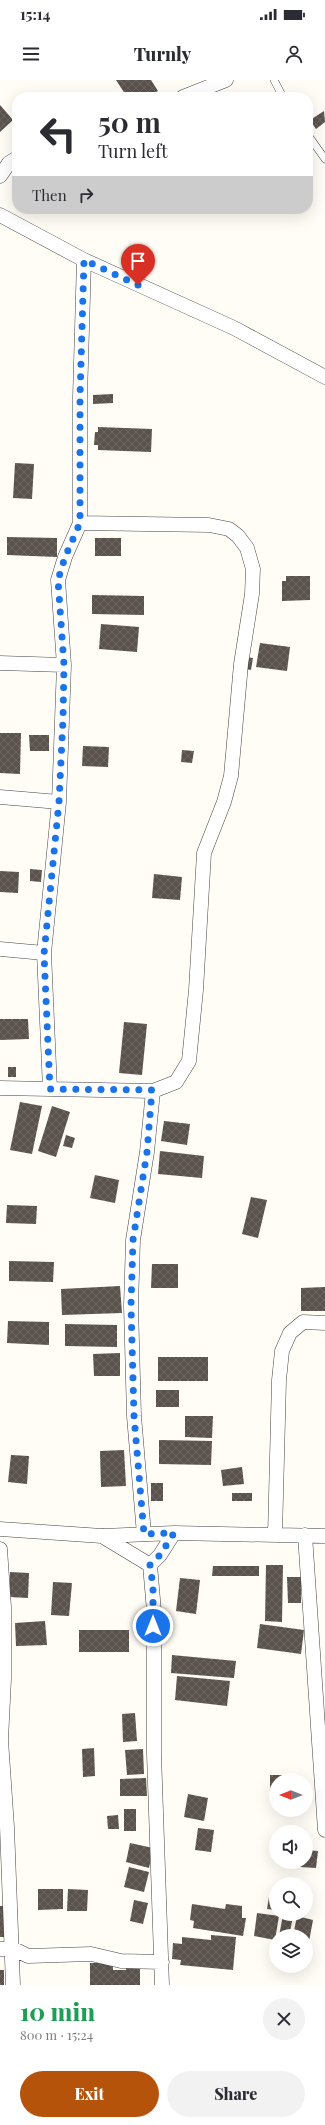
<!DOCTYPE html>
<html lang="en">
<head>
<meta charset="utf-8">
<style>
  :root { --surface:#fff; --page:#f2f2f3; --text:#2b2b33; --muted:#7c7c81; --accent:#b45309 }
  body { margin:0; font-family:"Playfair Display",serif; background:var(--page); color:var(--text); height:100vh; display:flex; flex-direction:column; font-size:15px; white-space:nowrap }
  * { box-sizing:border-box; margin:0 }
  p { font-size:13px; color:var(--muted) }
  .icon { flex:none; width:22px; height:22px; fill:none; stroke:currentColor; stroke-width:2; stroke-linecap:round; stroke-linejoin:round }
  .map { position:relative; height:1905px; overflow:hidden }
  .panel { display:flex; flex-direction:column; background:var(--surface); flex:1 }
  .panel>* { flex:none }
  .top-card { position:absolute; left:12px; top:12px; width:301px; height:122px; border-radius:16px; box-shadow:0 4px 16px #0002; background:#fff; color:var(--text); overflow:hidden }
  .needle { width:26px; rotate:270deg }
  .fabs { position:absolute; left:269px; top:1693px; display:grid; gap:8px }
  .fabs a { display:grid; place-items:center; width:44px; height:44px; border-radius:50%; background:var(--surface); box-shadow:0 4px 16px #0002; font-size:20px }
  .pin { position:absolute; display:grid; place-items:center; width:34px; height:34px; color:#fff; margin:-41px -17px; border-radius:50% 50% 50% 0; rotate:-45deg; box-shadow:0 0 4px #0007 }
  .pin .icon { rotate:45deg }
  .me { position:absolute; width:44px; margin:-22px; rotate:0deg; stroke-linejoin:round; filter:drop-shadow(0 0 3px #0008) }
  .turn { display:flex; align-items:center; gap:14px; height:84px; padding:0 20px; font-size:18px }
  .turn .icon { width:52px; height:52px; stroke-width:2.5 }
  .turn b { display:block; font-size:28px; line-height:34px }
  .then { display:flex; align-items:center; height:38px; padding:0 20px; background:#0003; gap:8px; font-size:15px }
  .round { display:grid; place-items:center; flex:none; width:42px; height:42px; border-radius:21px; background:var(--page) }
  .headline { display:flex; align-items:center; justify-content:space-between; height:68px; padding:0 20px }
  h1 { font-size:24px; font-weight:800; line-height:30px; color:#1e9e55 }
  .button { display:flex; gap:8px; margin-top:auto; padding:8px 20px }
  .button a { flex:1; height:46px; border-radius:24px; background:var(--accent); color:#fff; font-size:16px; font-weight:800; line-height:46px; text-align:center }
  .button a+a { background:var(--page); color:var(--text) }
  .status { display:flex; justify-content:space-between; align-items:center; height:28px; padding:0 20px; background:var(--surface); direction:ltr }
  .status svg { height:11px; fill:currentColor }
  header { display:flex; justify-content:space-between; align-items:center; height:52px; padding:0 20px; background:var(--surface); font-size:18px; font-weight:800 }
  .map>svg:first-child { display:block }
  .building { fill:url(#building-cross-hatch) }
  .lines { fill:none; stroke-linecap:round; stroke-linejoin:round }
  .lane-casing { stroke:#444; stroke-width:8 }
  .street-casing { stroke:#444; stroke-width:15 }
  .lane { stroke:#fff; stroke-width:7 }
  .street { stroke:#fff; stroke-width:14 }
  .route { stroke:#1a73e8; stroke-width:7; stroke-dasharray:0 12.6 }
</style>
</head>
<body>
<div class="status"><b>15:14</b><svg viewBox="0 0 49 12"><path d="M0 12V9h3v3zM5 12V6h3v6zM10 12V3h3v9zM15 12V0h3v12zM26 1h20v11H26zM47 4h2v5h-2z"/></svg></div>
<header><svg class="icon" aria-label="menu" viewBox="0 0 24 24"><path d="M4 6h16M4 12h16M4 18h16"/></svg>Turnly<svg class="icon" aria-label="person" viewBox="0 0 24 24"><circle cx="12" cy="8" r="4"/><path d="M4 21q1-7 8-7t8 7"/></svg></header>
<div class="map">
<svg width="325" height="1905" viewBox="0 0 325 1905">
  <defs>
    <pattern id="building-cross-hatch" width="8" height="8" patternUnits="userSpaceOnUse"><rect width="8" height="8" fill="#5a524d"/><path d="M0 0l8 8M0 8l8-8" fill="none" stroke="#6d6662"/></pattern>
  </defs>
  <rect width="100%" height="100%" fill="#fffdf5"/>
  <path class="building" d="M 116,0 L 151,0 L 158,11 L 148,17 L 127,17 Z
    M 0,25 L 13,40 L 0,52 Z
    M 324,31 L 325,42 L 316,49 L 310,40 Z
    M 113,314 L 113,323 L 93,324 L 93,315 Z
    M 98,347 L 152,349 L 151,372 L 98,370 L 98,365 L 94,365 L 95,352 L 98,352 Z
    M 15,383 L 34,384 L 32,419 L 13,418 Z
    M 7,457 L 57,458 L 57,477 L 7,475 Z
    M 95,458 L 121,458 L 121,476 L 95,476 Z
    M 286,496 L 310,496 L 310,520 L 282,521 L 282,501 L 286,501 Z
    M 92,515 L 144,516 L 144,535 L 92,534 Z
    M 101,544 L 139,547 L 137,572 L 99,569 Z
    M 260,563 L 290,567 L 287,591 L 256,587 Z
    M 246,577 L 253,578 L 251,590 L 245,589 Z
    M 0,653 L 21,653 L 20,694 L 0,693 Z
    M 29,655 L 49,655 L 49,671 L 30,671 Z
    M 83,666 L 109,667 L 108,687 L 82,686 Z
    M 182,670 L 194,671 L 192,683 L 181,682 Z
    M 30,789 L 42,790 L 41,802 L 30,801 Z
    M 0,791 L 19,792 L 18,813 L 0,812 Z
    M 154,794 L 182,797 L 180,820 L 152,818 Z
    M 0,939 L 28,939 L 29,959 L 0,960 Z
    M 124,942 L 147,944 L 142,995 L 119,993 Z
    M 8,987 L 16,987 L 16,997 L 8,997 Z
    M 20,1022 L 42,1026 L 32,1074 L 10,1070 Z
    M 52,1026 L 70,1032 L 56,1077 L 38,1071 Z
    M 164,1041 L 190,1044 L 187,1065 L 161,1061 Z
    M 66,1055 L 75,1058 L 72,1068 L 63,1066 Z
    M 160,1071 L 204,1076 L 202,1098 L 158,1094 Z
    M 95,1095 L 119,1100 L 115,1123 L 90,1118 Z
    M 251,1117 L 267,1120 L 258,1158 L 242,1154 Z
    M 7,1125 L 37,1126 L 36,1144 L 6,1143 Z
    M 9,1181 L 54,1182 L 53,1202 L 9,1201 Z
    M 152,1184 L 178,1184 L 178,1208 L 151,1208 Z
    M 120,1206 L 122,1233 L 62,1235 L 61,1209 Z
    M 325,1207 L 325,1231 L 301,1231 L 301,1208 Z
    M 8,1241 L 49,1242 L 49,1265 L 7,1263 Z
    M 65,1244 L 117,1245 L 117,1267 L 65,1266 Z
    M 120,1273 L 120,1296 L 94,1296 L 93,1274 Z
    M 158,1277 L 208,1277 L 208,1301 L 158,1301 Z
    M 156,1310 L 179,1310 L 179,1327 L 156,1327 Z
    M 185,1336 L 213,1336 L 212,1358 L 185,1357 Z
    M 159,1360 L 212,1361 L 211,1385 L 159,1384 Z
    M 124,1370 L 126,1406 L 101,1407 L 100,1371 Z
    M 11,1375 L 29,1376 L 27,1404 L 8,1402 Z
    M 242,1387 L 244,1404 L 223,1406 L 221,1390 Z
    M 151,1403 L 163,1403 L 163,1421 L 151,1421 Z
    M 232,1413 L 252,1413 L 252,1421 L 232,1421 Z
    M 266,1485 L 283,1485 L 282,1542 L 265,1541 Z
    M 213,1486 L 259,1486 L 259,1496 L 212,1496 Z
    M 10,1492 L 29,1493 L 28,1518 L 9,1517 Z
    M 287,1497 L 301,1497 L 301,1523 L 288,1523 Z
    M 180,1498 L 200,1500 L 196,1534 L 176,1531 Z
    M 53,1502 L 72,1503 L 69,1536 L 51,1535 Z
    M 45,1541 L 47,1565 L 16,1566 L 15,1543 Z
    M 260,1544 L 304,1550 L 301,1574 L 257,1568 Z
    M 79,1550 L 129,1550 L 129,1572 L 79,1572 Z
    M 172,1575 L 236,1581 L 234,1598 L 171,1593 Z
    M 177,1596 L 230,1601 L 227,1626 L 175,1620 Z
    M 135,1633 L 137,1661 L 123,1662 L 122,1634 Z
    M 94,1668 L 95,1696 L 83,1697 L 82,1669 Z
    M 143,1669 L 144,1694 L 127,1695 L 125,1670 Z
    M 270,1695 L 298,1695 L 298,1700 L 276,1700 L 276,1714 L 270,1714 Z
    M 146,1698 L 147,1716 L 120,1716 L 120,1699 Z
    M 188,1714 L 208,1718 L 204,1741 L 184,1737 Z
    M 124,1729 L 136,1729 L 136,1751 L 124,1751 Z
    M 118,1735 L 119,1749 L 108,1749 L 107,1736 Z
    M 198,1748 L 214,1750 L 211,1772 L 195,1770 Z
    M 130,1763 L 153,1768 L 149,1788 L 126,1782 Z
    M 306,1770 L 318,1771 L 316,1788 L 285,1786 L 286,1782 L 306,1782 Z
    M 129,1787 L 149,1792 L 144,1812 L 124,1807 Z
    M 38,1809 L 63,1809 L 63,1829 L 38,1830 Z
    M 68,1809 L 88,1810 L 87,1831 L 67,1831 Z
    M 269,1817 L 276,1818 L 276,1830 L 267,1829 Z
    M 134,1820 L 148,1823 L 143,1844 L 130,1841 Z
    M 192,1824 L 225,1829 L 226,1824 L 242,1826 L 242,1838 L 246,1838 L 243,1856 L 193,1848 L 194,1841 L 190,1840 Z
    M 0,1826 L 4,1826 L 5,1857 L 0,1857 Z
    M 257,1833 L 279,1836 L 275,1860 L 254,1856 Z
    M 283,1835 L 293,1837 L 289,1856 L 279,1856 Z
    M 297,1836 L 313,1840 L 308,1867 L 306,1867 L 306,1856 L 293,1856 Z
    M 211,1855 L 236,1857 L 233,1890 L 180,1885 L 181,1880 L 172,1879 L 173,1863 L 182,1864 L 182,1857 L 211,1860 Z
    M 90,1883 L 113,1883 L 113,1890 L 126,1890 L 126,1886 L 140,1886 L 140,1905 L 90,1905 Z
    M 0,1890 L 4,1890 L 4,1905 L 0,1905 Z"/>
  <g class="lines">
    <defs>
      <path id="lane" d="M 274,0 L 283,17
        M 308,55 L 325,79"/>
      <path id="street" d="M 183,17 L 226,0
        M 0,96 L 9,83 L 17,78
        M 0,135 L 84,180 L 234,248 L 325,297
        M 80,443 L 80,317 L 84,180
        M 0,583 L 64,585 L 59,722 L 44,873
        M 64,585 L 58,500 L 65,477 L 80,443 L 209,445 L 229,449 L 238,456 L 247,468 L 253,489 L 252,514 L 241,584 L 231,696 L 224,722 L 204,773 L 196,910 L 189,981 L 176,1002 L 153,1011
        M 0,717 L 59,722
        M 0,869 L 44,873 L 50,1009 L 153,1011 L 147,1072 L 133,1160 L 131,1226 L 134,1336 L 144,1454
        M 0,1008 L 50,1009
        M 0,1449 L 102,1456 L 150,1485 L 154,1531 L 154,1674 L 162,1905
        M 275,1455 L 279,1300 L 282,1271 L 290,1253 L 303,1242 L 325,1243
        M 305,1455 L 325,1750
        M 103,1456 L 174,1453 L 325,1456
        M 0,1469 L 4,1527 L 4,1599 L 1,1660 L 7,1747 L 13,1905
        M 150,1485 L 160,1475 L 174,1453
        M 0,1869 L 12,1868 L 28,1876 L 91,1874 L 121,1881 L 162,1882"/>
    </defs>
    <use href="#lane" class="lane-casing"/>
    <use href="#street" class="street-casing"/>
    <use href="#lane" class="lane"/>
    <use href="#street" class="street"/>
  </g>
  <g class="lines">
    <path class="route" d="M 138,205 L 84,180 L 80,317 L 80,443 L 65,477 L 58,500 L 64,585 L 63,639 L 59,722 L 44,874 L 50,1009 L 152,1010 L 147,1072 L 133,1160 L 131,1226 L 134,1336 L 144,1454 L 174,1453 L 160,1475 L 150,1485 L 153,1506 L 153,1546"/>
  </g>
</svg>
<div class="fabs">
<a><svg class="needle" viewBox="-14 -14 28 28"><path d="M0-13l5 13h-10z" fill="#e53935"/><path d="M0 13l5-13h-10z" fill="#7c7c81"/></svg></a>
<a><svg class="icon" aria-label="sound" viewBox="0 0 24 24"><path d="M4 9h4l5-4v14l-5-4H4zM17 9q2 3 0 6"/></svg></a>
<a><svg class="icon" aria-label="search" viewBox="0 0 24 24"><circle cx="10" cy="10" r="6"/><path d="M15 15l6 6"/></svg></a>
<a><svg class="icon" aria-label="layers" viewBox="0 0 24 24"><path d="M12 4l9 5-9 5-9-5zM3 14l9 5 9-5"/></svg></a>
</div>
<div class="pin" style="left:138px;top:205px;background:#d93025"><svg class="icon" aria-label="arrive" viewBox="0 0 24 24"><path d="M6 21V4h12l-3 4 3 4H6"/></svg></div>
<svg class="me" style="left:153px;top:1546px" viewBox="-20 -20 40 40"><circle r="17" fill="#1a73e8" stroke="#fff" stroke-width="3"/><path d="M0-11L8 9 0 5-8 9z" fill="#fff"/></svg>
<div class="top-card">
<div class="turn"><svg class="icon" aria-label="left" viewBox="0 0 24 24"><path d="M17 20v-9H6M10 6l-5 5 5 5"/></svg><div><b>50 m</b>Turn left</div></div>
<div class="then">Then<svg class="icon" aria-label="right" viewBox="0 0 24 24"><path d="M7 20v-9h11M14 6l5 5-5 5"/></svg></div>
</div>
</div>
<section class="panel">
<div class="headline"><div><h1>10 min</h1><p>800 m · 15:24</p></div><a class="round"><svg class="icon" aria-label="close" viewBox="0 0 24 24"><path d="M6 6l12 12M18 6L6 18"/></svg></a></div>
<div class="button"><a>Exit</a><a>Share</a></div>
</section>
</body>
</html>
